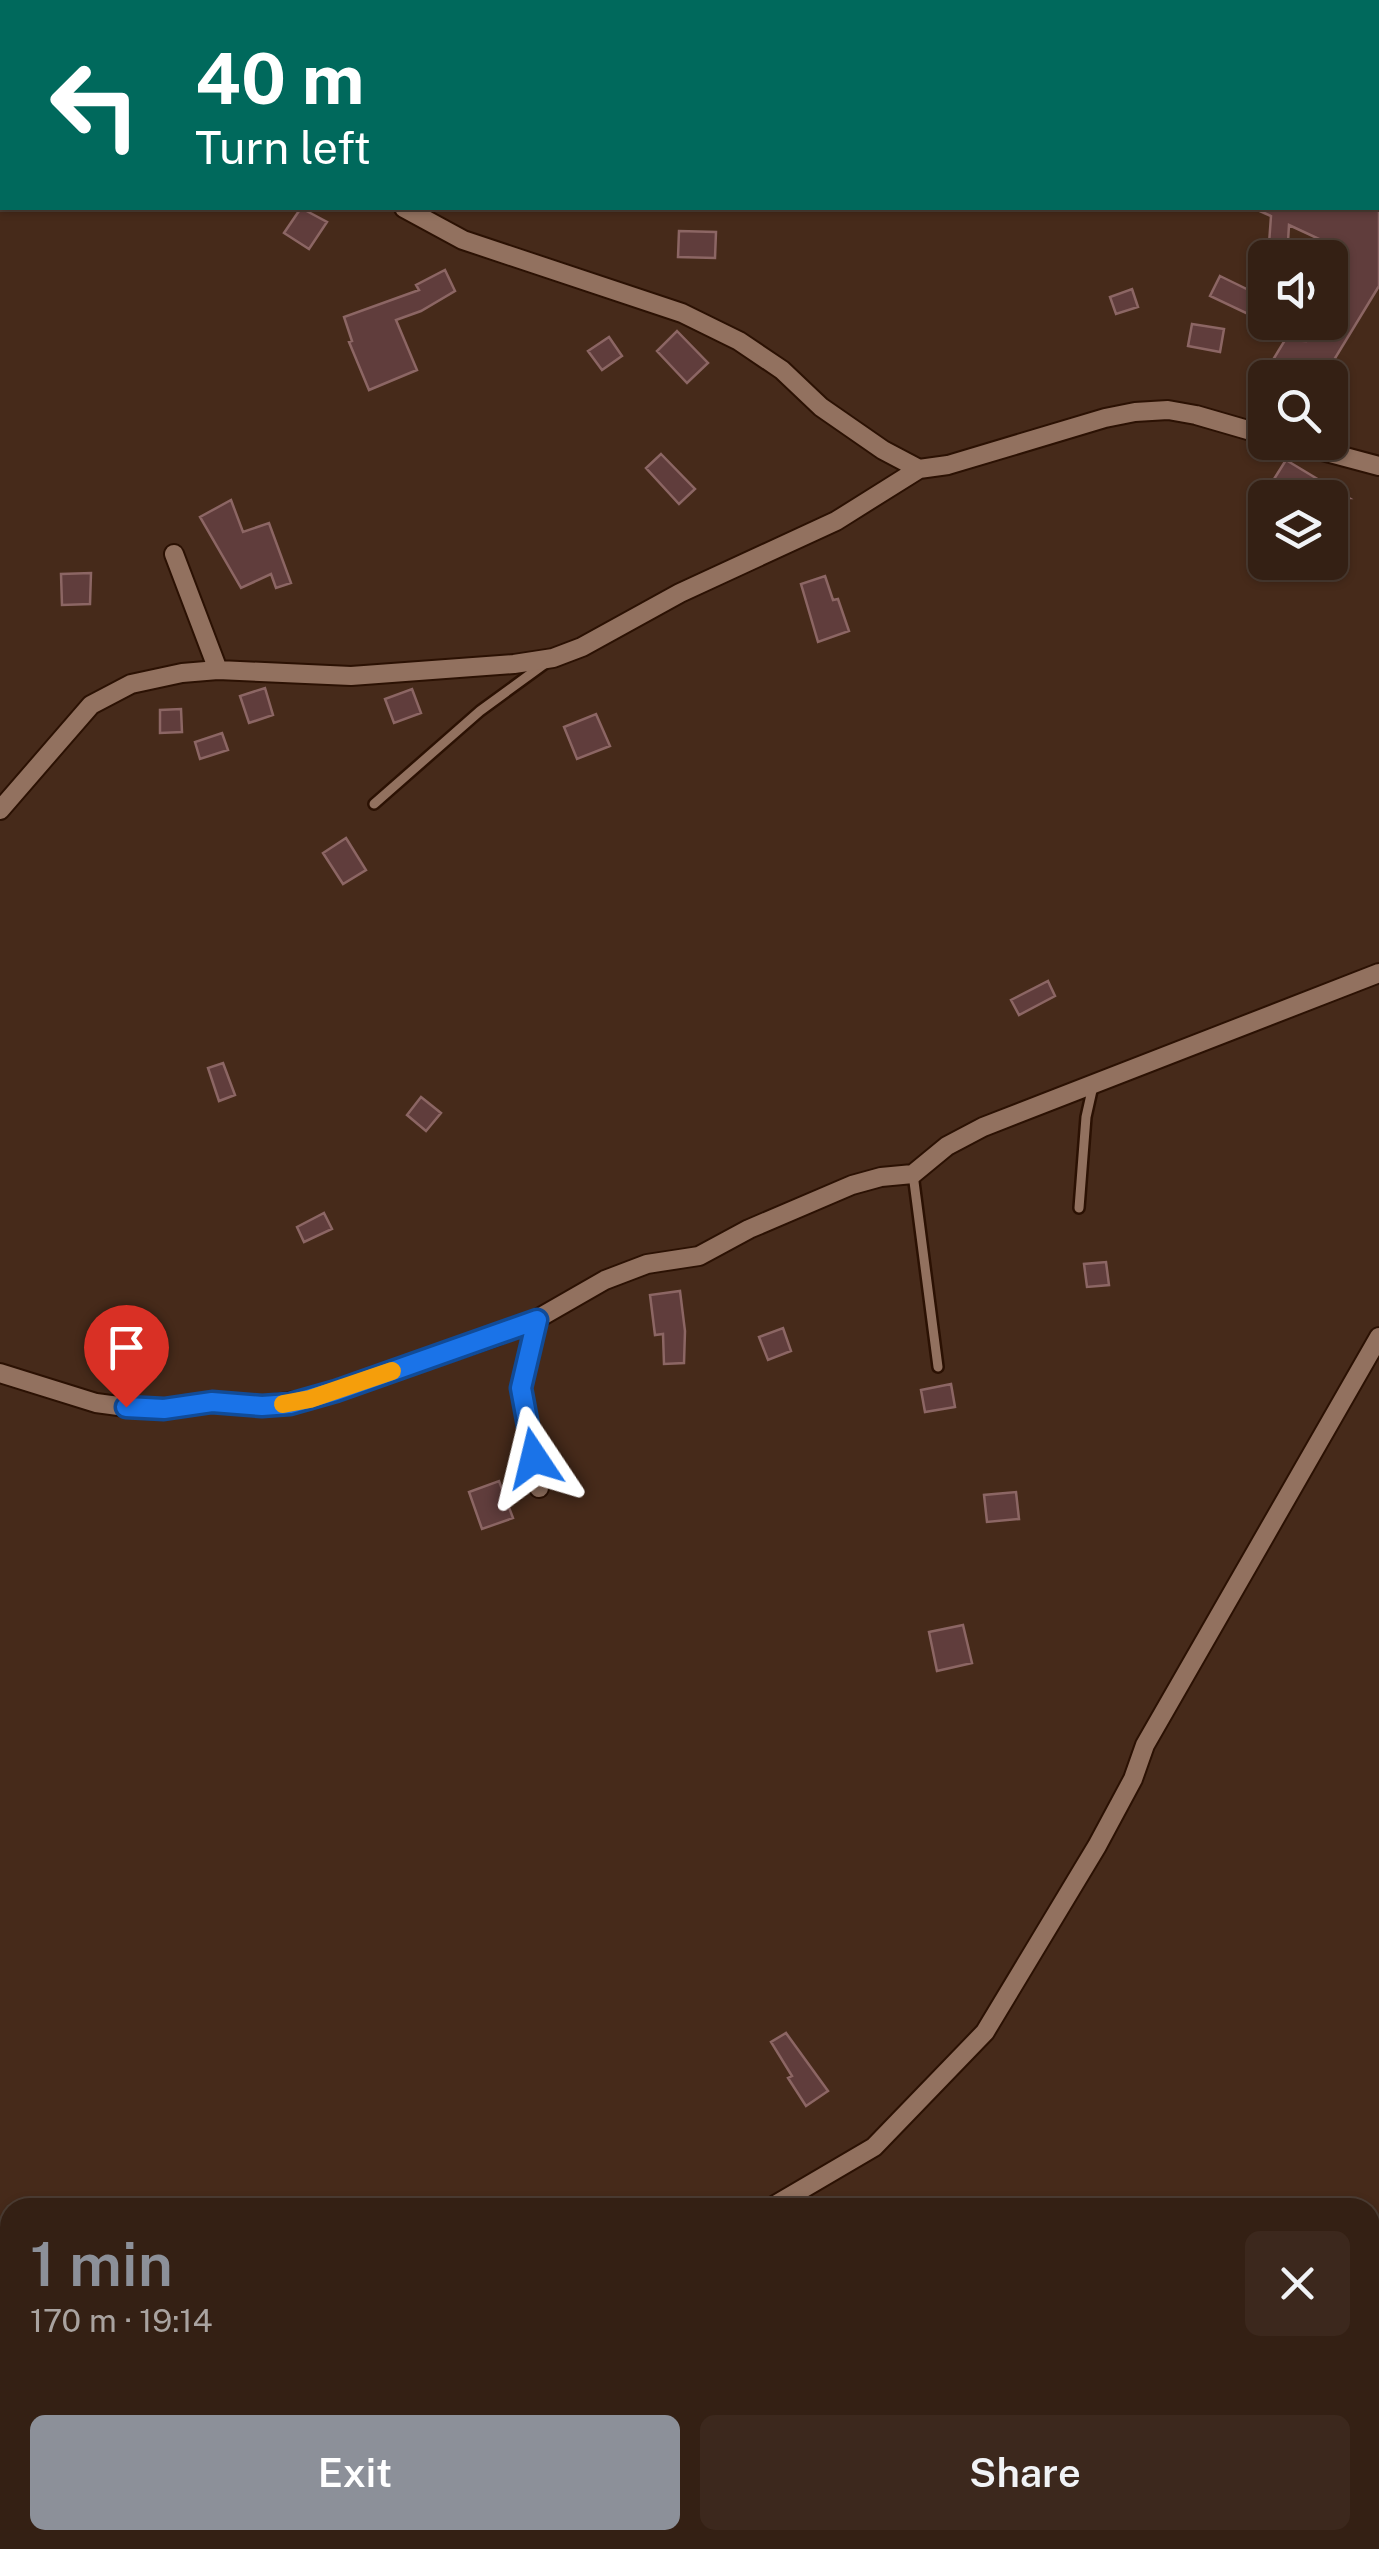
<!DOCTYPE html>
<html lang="en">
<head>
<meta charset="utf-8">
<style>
  :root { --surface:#342014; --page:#3c281d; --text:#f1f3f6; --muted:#a9a3a0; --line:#4e3e34; --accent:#8c9099 }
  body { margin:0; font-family:"Public Sans",sans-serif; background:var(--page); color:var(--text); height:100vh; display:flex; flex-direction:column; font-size:38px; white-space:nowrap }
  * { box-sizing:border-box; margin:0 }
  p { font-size:32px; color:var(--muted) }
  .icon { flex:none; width:55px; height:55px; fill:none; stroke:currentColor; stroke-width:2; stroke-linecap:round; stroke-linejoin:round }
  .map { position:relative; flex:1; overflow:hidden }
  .details { position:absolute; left:0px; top:2198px; width:1380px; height:352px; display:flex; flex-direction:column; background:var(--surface); border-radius:30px 30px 0 0; box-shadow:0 2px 8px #0004,0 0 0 2px var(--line) }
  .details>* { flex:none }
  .top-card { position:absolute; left:0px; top:0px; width:1380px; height:210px; box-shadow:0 2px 8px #0004,0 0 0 2px var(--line); background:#00695c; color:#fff; overflow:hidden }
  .tools { position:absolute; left:1248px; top:240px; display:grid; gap:20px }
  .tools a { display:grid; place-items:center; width:100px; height:100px; border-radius:15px; background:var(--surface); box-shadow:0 2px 8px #0004,0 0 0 2px var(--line); font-size:50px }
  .pin { position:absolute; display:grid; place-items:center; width:85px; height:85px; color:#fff; margin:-102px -42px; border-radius:50% 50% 50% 0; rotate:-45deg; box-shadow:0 0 10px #0007 }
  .pin .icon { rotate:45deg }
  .me { position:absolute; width:110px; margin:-55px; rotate:350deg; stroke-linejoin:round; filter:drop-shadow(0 0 8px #0008) }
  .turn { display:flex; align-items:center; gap:35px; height:210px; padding:0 30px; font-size:45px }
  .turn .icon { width:130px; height:130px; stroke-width:2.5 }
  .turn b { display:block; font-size:70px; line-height:85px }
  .round { display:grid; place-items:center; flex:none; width:105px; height:105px; border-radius:15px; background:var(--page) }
  .summary { display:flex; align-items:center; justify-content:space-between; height:170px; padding:0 30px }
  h1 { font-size:60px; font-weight:600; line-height:75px; color:var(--accent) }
  .primary-button { display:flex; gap:20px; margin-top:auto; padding:20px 30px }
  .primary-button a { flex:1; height:115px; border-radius:15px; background:var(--accent); color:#fff; font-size:40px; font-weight:600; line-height:115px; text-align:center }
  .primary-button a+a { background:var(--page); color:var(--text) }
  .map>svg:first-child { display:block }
  .building { fill:#603d3c; stroke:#8c6664; stroke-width:2.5 }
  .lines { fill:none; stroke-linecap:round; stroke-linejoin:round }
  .lane-casing { stroke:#2b1103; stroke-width:14 }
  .street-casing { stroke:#2b1103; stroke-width:22 }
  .primary-casing { stroke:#2b1103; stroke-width:32 }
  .lane { stroke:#92715f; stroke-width:9 }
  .street { stroke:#92715f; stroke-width:18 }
  .primary { stroke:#c67885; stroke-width:28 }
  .route-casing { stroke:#114b97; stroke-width:25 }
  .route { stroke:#1a73e8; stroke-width:18 }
  .slow { stroke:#f59e0b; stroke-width:18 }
</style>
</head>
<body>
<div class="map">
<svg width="1379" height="2549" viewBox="0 0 1379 2549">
  <rect width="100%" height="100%" fill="#462a1a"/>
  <path class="building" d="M 301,208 L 327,222 L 309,249 L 284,233 Z
    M 1253,208 L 1379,208 L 1379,286 L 1323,378 L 1262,378 L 1285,340 L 1307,341 L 1267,322 L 1330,322 L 1330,244 L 1289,225 L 1287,258 L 1268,258 L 1271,216 Z
    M 679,231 L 716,232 L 715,258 L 678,257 Z
    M 445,270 L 455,291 L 421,311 L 396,320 L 417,370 L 369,390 L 349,342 L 352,341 L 344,317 L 419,290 L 416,285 Z
    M 1220,276 L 1265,298 L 1265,322 L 1210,296 Z
    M 1132,289 L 1138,307 L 1116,314 L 1110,297 Z
    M 1192,324 L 1224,329 L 1220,352 L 1188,346 Z
    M 677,331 L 708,363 L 687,383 L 657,351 Z
    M 609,337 L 622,356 L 602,370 L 588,351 Z
    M 661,454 L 695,489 L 679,504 L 646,468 Z
    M 1286,460 L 1349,498 L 1288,498 L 1269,487 Z
    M 231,500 L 243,532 L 269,523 L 291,583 L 276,588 L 271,574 L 241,588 L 200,517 Z
    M 91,573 L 90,604 L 62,605 L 61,574 Z
    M 825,576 L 833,600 L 838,599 L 849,631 L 818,642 L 801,584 Z
    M 265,688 L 273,715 L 249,723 L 240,696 Z
    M 412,689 L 421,713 L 394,723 L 385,699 Z
    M 181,709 L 182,732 L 160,733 L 160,710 Z
    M 596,714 L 610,746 L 577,759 L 564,727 Z
    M 222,733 L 228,750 L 200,759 L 195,742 Z
    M 346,838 L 366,870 L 343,884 L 323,853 Z
    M 1048,981 L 1055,996 L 1019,1015 L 1011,1000 Z
    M 223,1063 L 235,1095 L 219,1101 L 208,1068 Z
    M 421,1097 L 441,1113 L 426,1131 L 407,1115 Z
    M 324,1213 L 332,1229 L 304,1242 L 297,1227 Z
    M 1106,1262 L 1109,1285 L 1087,1287 L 1084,1264 Z
    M 680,1291 L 685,1331 L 684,1363 L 664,1364 L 663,1334 L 655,1335 L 650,1295 Z
    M 783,1328 L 791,1351 L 768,1360 L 759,1337 Z
    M 951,1384 L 955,1407 L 925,1412 L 921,1390 Z
    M 499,1481 L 513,1518 L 482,1529 L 469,1492 Z
    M 1016,1492 L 1019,1519 L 987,1522 L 984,1495 Z
    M 963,1625 L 972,1663 L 937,1671 L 929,1632 Z
    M 786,2033 L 828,2091 L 806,2106 L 788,2078 L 792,2076 L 771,2042 Z"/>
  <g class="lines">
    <defs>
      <path id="lane" d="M 374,804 L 480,711 L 547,662
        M 913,1174 L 938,1367
        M 1079,1208 L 1086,1117 L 1093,1086"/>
      <path id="street" d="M 206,2 L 206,0
        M 0,45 L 2,44
        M 404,208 L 463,240 L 682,313 L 739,341 L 782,370 L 821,407 L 883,450 L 919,469 L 948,465 L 1105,418 L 1135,412 L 1168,410 L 1196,415 L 1265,435
        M 1289,442 L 1379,466
        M 174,554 L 218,670
        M 0,810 L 91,705 L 131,684 L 182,673 L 218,670 L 351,676 L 514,664 L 553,658 L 582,647 L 680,593 L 836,521 L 919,469
        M 537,1319 L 521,1388 L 539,1488
        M 0,1373 L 96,1403 L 126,1407 L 165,1409 L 212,1402 L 262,1406 L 310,1399 L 496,1336 L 537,1319 L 605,1280 L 647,1264 L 699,1256 L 749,1229 L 852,1185 L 881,1177 L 913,1174 L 947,1146 L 983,1127 L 1379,973
        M 770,2208 L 874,2147 L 985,2032 L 1097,1846 L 1133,1779 L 1145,1745 L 1379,1337"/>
      <path id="primary" d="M 1370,2323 L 1379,2317
        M 938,2549 L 956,2540"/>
    </defs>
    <use href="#lane" class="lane-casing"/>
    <use href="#street" class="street-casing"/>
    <use href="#primary" class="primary-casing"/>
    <use href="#lane" class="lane"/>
    <use href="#street" class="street"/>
    <use href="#primary" class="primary"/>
  </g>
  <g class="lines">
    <defs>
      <path id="route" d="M 126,1407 L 164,1409 L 212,1402 L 262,1406 L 290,1404 L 336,1391 L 537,1320 L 521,1388 L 534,1458"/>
    </defs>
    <use href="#route" class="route-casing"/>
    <use href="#route" class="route"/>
    <path class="slow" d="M 283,1404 L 310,1399 L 392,1371"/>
  </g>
</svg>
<div class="tools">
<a><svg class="icon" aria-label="sound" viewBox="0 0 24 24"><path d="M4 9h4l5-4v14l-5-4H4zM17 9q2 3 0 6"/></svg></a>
<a><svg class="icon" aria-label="search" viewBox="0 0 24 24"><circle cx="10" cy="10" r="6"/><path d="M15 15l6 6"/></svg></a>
<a><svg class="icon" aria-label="layers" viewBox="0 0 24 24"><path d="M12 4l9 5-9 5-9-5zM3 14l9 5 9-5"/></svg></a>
</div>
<div class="pin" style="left:126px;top:1407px;background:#d93025"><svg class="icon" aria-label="arrive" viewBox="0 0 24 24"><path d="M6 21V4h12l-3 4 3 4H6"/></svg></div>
<svg class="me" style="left:534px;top:1458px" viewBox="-20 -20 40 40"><path d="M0-17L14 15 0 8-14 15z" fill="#1a73e8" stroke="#fff" stroke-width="4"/></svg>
<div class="top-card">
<div class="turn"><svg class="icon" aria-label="left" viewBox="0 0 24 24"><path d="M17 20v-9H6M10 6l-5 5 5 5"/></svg><div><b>40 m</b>Turn left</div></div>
</div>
<section class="details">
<div class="summary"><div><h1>1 min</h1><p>170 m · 19:14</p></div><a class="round"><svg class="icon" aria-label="close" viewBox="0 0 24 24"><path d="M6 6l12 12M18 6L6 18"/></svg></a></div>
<div class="primary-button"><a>Exit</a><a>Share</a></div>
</section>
</div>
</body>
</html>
